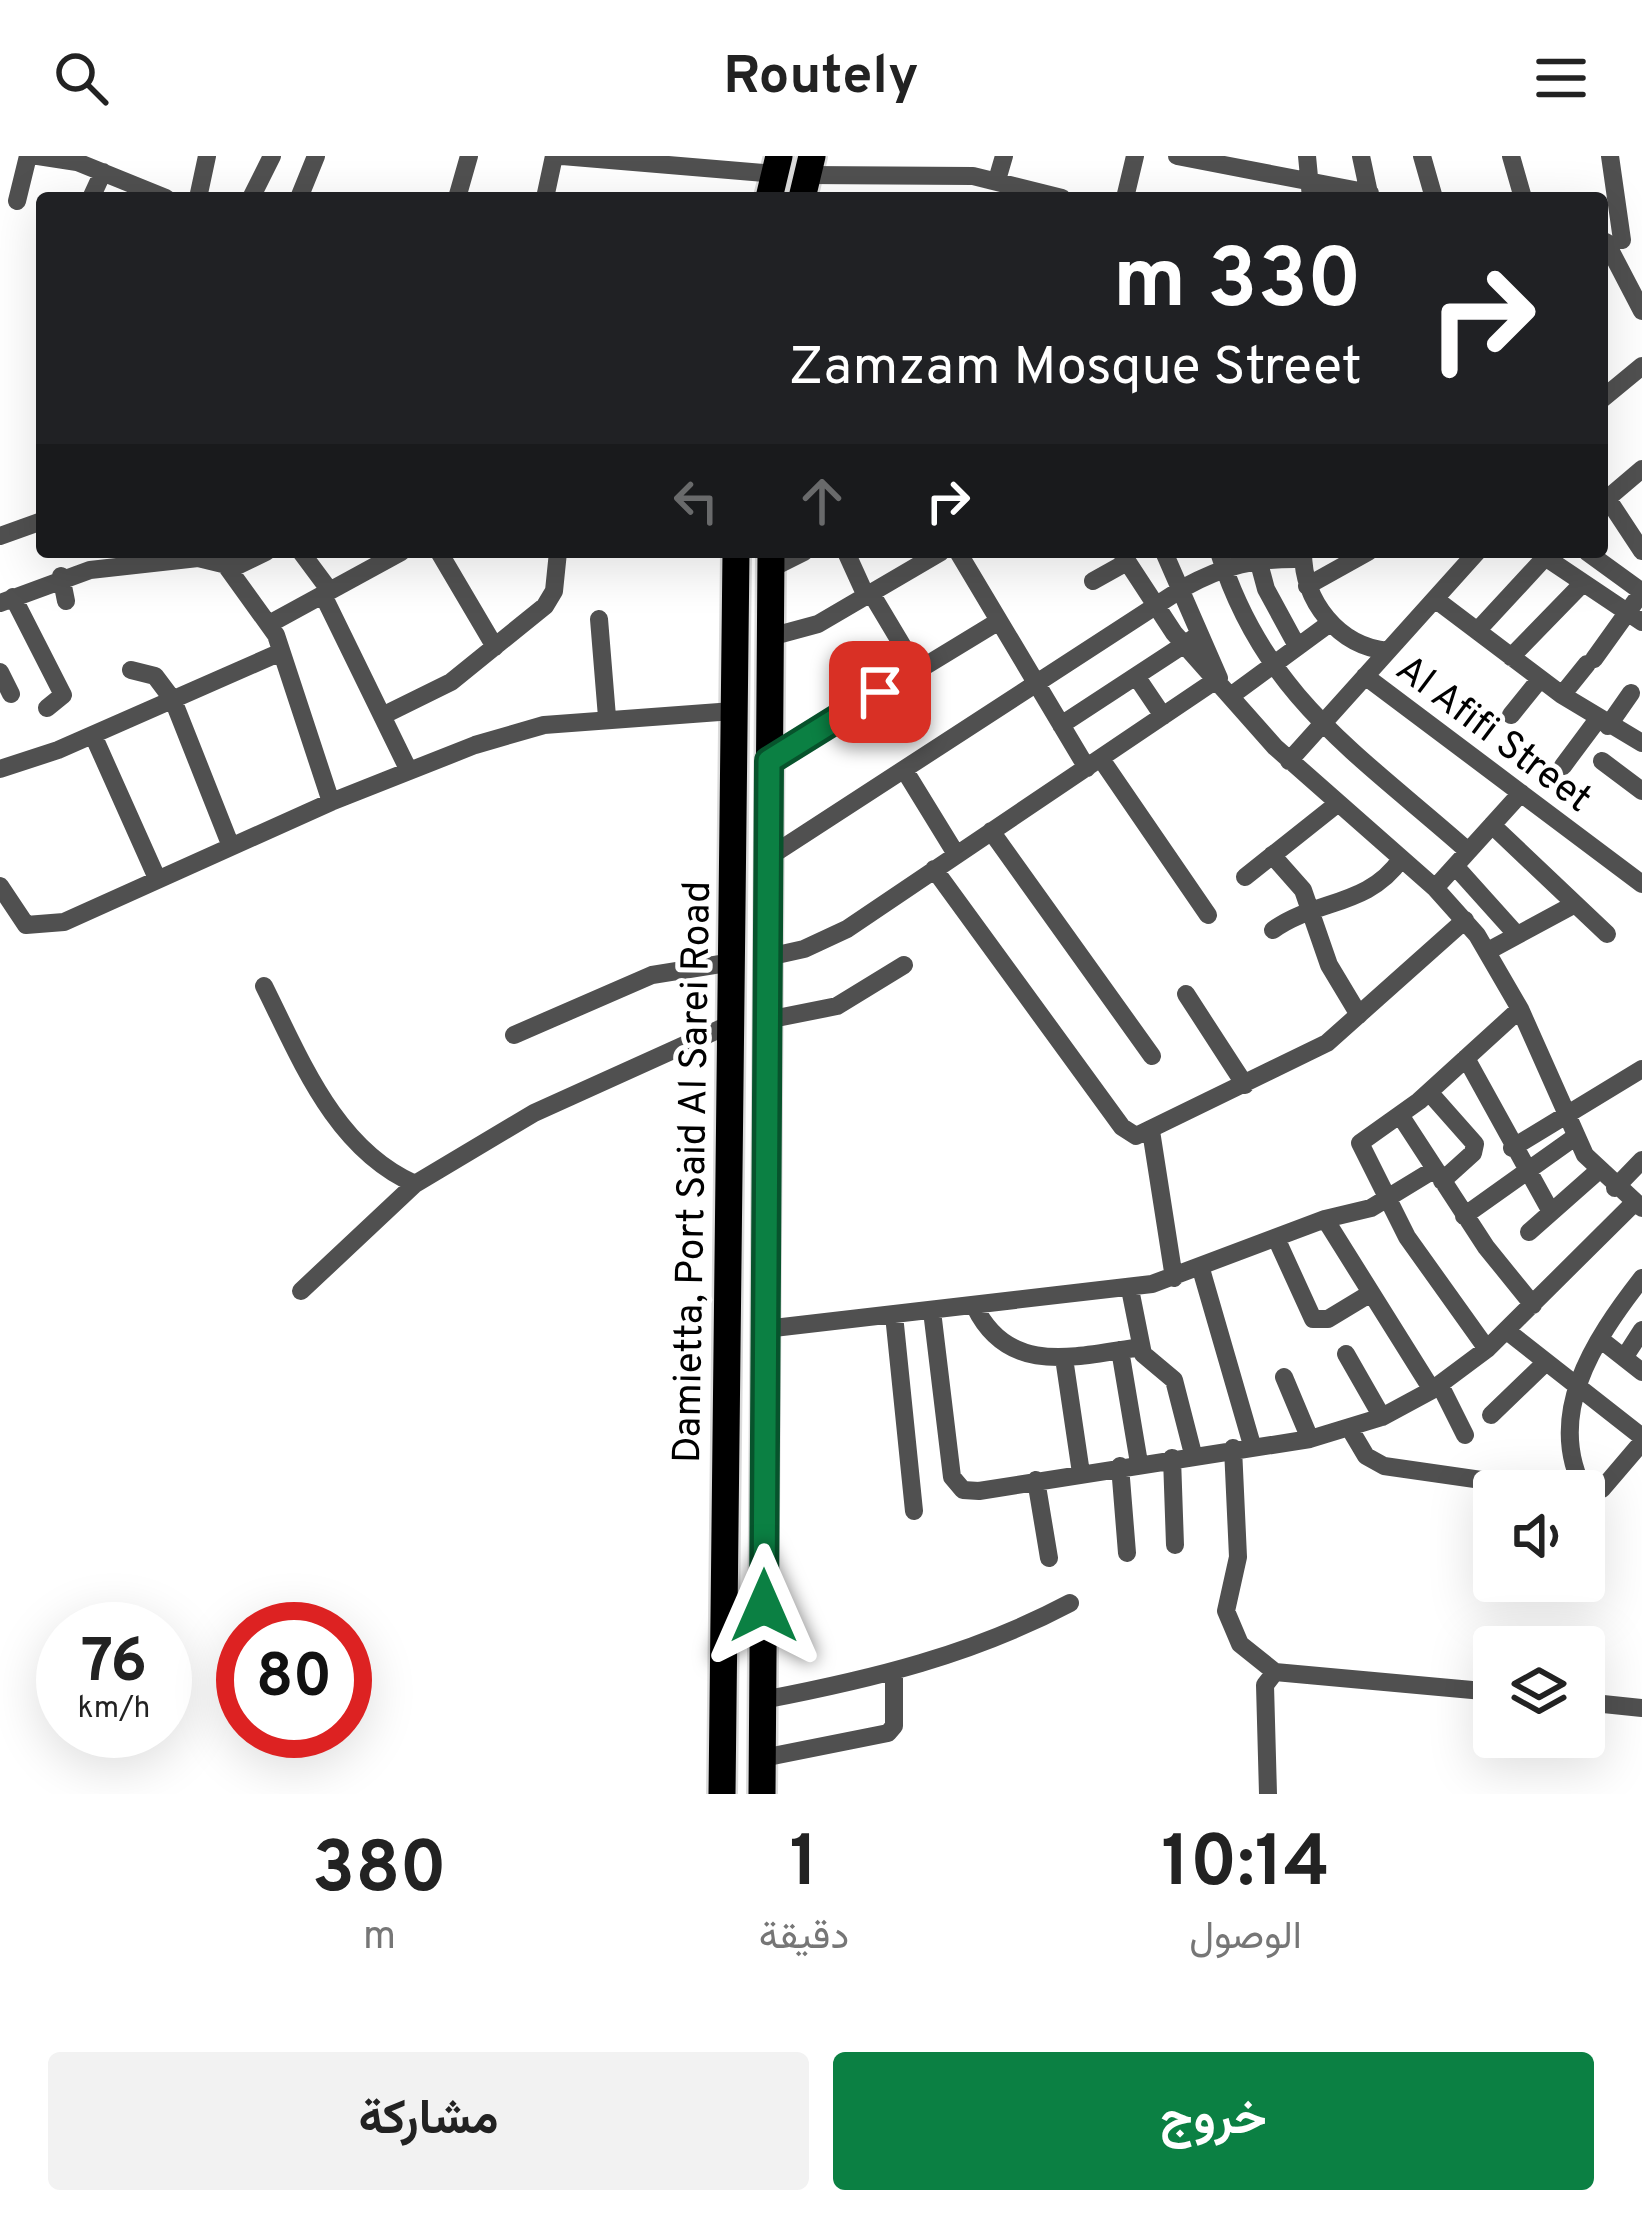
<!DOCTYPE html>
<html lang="ar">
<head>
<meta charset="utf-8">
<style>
  :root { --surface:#fff; --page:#f2f2f2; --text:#222; --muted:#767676; --accent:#0b8043 }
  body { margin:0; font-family:Overpass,Vazirmatn,sans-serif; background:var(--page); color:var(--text); direction:rtl; height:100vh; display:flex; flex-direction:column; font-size:45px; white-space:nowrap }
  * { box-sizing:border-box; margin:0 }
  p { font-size:39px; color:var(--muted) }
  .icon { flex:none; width:66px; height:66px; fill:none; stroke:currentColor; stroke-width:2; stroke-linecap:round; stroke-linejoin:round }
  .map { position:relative; height:1638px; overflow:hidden; direction:ltr }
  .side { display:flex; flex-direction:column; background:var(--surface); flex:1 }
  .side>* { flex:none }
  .guide { position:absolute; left:36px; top:36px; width:1572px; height:366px; border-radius:12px; box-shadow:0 12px 48px #0002; direction:rtl; background:#202124; color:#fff; overflow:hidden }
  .controls { position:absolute; left:1473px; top:1314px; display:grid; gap:24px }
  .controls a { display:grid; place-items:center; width:132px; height:132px; border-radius:12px; background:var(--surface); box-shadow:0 12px 48px #0002; font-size:60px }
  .speed { position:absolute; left:36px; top:1446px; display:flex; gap:24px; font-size:60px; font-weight:700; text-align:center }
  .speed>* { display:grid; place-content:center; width:156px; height:156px; border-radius:50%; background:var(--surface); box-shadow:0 12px 48px #0002; line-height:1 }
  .speed small { font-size:30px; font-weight:400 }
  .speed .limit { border:18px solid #d22; background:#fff; color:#111 }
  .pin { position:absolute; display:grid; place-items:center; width:102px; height:102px; color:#fff; margin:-51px; border-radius:24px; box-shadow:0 6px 18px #0006 }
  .me { position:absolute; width:132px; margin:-66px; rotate:0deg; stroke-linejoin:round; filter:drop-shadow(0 0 9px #0008) }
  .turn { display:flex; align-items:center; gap:42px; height:252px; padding:0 48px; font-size:54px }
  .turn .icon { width:156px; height:156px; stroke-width:2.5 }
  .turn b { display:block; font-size:84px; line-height:102px }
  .lanes { display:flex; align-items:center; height:114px; padding:0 48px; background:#0003; justify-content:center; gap:60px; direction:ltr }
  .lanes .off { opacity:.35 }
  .eta { display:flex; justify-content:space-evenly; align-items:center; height:204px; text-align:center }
  .eta b { font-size:72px; font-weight:700; line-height:84px }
  .action { display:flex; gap:24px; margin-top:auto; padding:24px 48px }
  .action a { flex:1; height:138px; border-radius:12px; background:var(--accent); color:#fff; font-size:48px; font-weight:700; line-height:138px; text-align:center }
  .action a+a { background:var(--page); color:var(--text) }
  header { display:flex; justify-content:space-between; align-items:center; height:156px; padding:0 48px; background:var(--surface); font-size:54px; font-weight:700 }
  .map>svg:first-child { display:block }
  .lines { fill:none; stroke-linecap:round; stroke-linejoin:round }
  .highway-casing { stroke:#dbdbdb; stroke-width:32 }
  .minor { stroke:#505050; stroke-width:18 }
  .highway { stroke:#000; stroke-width:27 }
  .route-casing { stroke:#07532c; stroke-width:30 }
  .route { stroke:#0b8043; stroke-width:21 }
  .labels { text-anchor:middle; stroke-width:10; stroke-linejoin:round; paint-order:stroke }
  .street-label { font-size:39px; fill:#000; stroke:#fff }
</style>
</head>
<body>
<header><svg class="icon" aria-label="menu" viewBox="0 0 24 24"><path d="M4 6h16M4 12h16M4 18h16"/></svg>Routely<svg class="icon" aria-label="search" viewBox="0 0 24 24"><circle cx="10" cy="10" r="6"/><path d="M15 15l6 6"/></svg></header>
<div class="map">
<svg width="1642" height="1638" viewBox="0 0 1642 1638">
  <rect width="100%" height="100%" fill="#fff"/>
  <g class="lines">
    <defs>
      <path id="highway" d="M 769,42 L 779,0
        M 802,42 L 812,0
        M 722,1638 L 736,396
        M 762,1638 L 771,396"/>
    </defs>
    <use href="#highway" class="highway-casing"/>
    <path class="minor" d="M 38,0 L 77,6 L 166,42
      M 562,0 L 775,18
      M 1177,0 L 1370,37
      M 1307,0 L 1311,42
      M 1361,0 L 1370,42
      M 1422,0 L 1434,42
      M 1511,0 L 1523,42
      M 1610,0 L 1622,84
      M 807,19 L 973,20 L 1062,42
      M 997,24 L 1004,0
      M 91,42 L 103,16
      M 198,42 L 207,0
      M 251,42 L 272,0
      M 299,42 L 316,0
      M 457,42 L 469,0
      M 545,42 L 554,0
      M 1125,42 L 1135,0
      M 17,45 L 28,0
      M 1606,86 L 1642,155
      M 1602,243 L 1642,210
      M 1607,342 L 1642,395
      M 1602,347 L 1642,313
      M 0,380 L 42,365
      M 301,396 L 330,435
      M 439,396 L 495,491
      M 846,396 L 866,440
      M 958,396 L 1087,612
      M 1121,396 L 1174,477 L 1275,591 L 1435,732 L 1477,779 L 1520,853 L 1585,999 L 1642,1052
      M 1219,396 C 1263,540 1361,600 1468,695
      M 1256,396 L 1266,433 L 1297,490
      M 1303,396 C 1303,445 1338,490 1388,495
      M 1587,396 L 1642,436
      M 1545,401 L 1642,466
      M 227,411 L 276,479 L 331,646 L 475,589 L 544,569 L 733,555
      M 770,413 L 804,396
      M 61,420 L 66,445
      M 1093,425 L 1127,406
      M 1307,430 L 1368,396
      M 871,437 L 917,514
      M 323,439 L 409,615
      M 13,441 L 63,539 L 47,552
      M 1435,443 L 1562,539 L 1642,587
      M 0,447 L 90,414 L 198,402 L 235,411 L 266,396
      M 599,463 L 607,561
      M 271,467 L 401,396
      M 1477,475 L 1550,396
      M 770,481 L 818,468 L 941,396
      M 1511,501 L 1583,427
      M 1594,503 L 1642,436
      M 131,514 L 155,520 L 173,544 L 230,688
      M 0,516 L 11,538
      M 1136,520 L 1163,560
      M 1365,520 L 1642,728
      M 1232,539 L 1330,467
      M 1562,539 L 1587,508
      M 1511,559 L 1540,523
      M 382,560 L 451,526 L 545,450 L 554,435 L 558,396
      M 1061,569 L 1194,482
      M 1608,570 L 1631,537
      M 93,579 L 156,720
      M 1101,603 L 1208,759
      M 769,605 L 999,465
      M 1289,605 L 1477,396
      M 1602,605 L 1642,635
      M 1563,610 L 1598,563
      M 0,613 L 58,594 L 281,496
      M 905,615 L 956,698
      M 1492,669 L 1607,778
      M 991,675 L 1152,900
      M 1272,699 L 1303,734 L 1329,809 L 1359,859
      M 769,701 L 1183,432 C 1225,409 1255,402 1302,403
      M 1455,710 L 1517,779
      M 934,713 L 1122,971 L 1136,980 L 1327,887 L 1465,764
      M 1245,721 L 1337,648
      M 0,730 L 26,769 L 64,766 L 331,646
      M 1435,732 L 1521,637
      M 1273,774 C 1316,743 1368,751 1401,703
      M 1488,795 L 1575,748
      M 768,801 L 804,793 L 847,773 L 1219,522 L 1164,396
      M 264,830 C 301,904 335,993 415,1028 L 534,957 L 733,867
      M 1186,838 L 1245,929
      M 767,864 L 837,850 L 904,809
      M 514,879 L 652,819 L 733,806
      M 1466,902 L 1551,1056
      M 1429,936 L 1475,988 L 1473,997 L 1442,1025
      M 1400,959 L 1486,1091 L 1533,1149
      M 1151,975 L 1174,1122
      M 1512,992 L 1642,913
      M 1615,1032 L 1642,1004
      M 1464,1060 L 1575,981
      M 1325,1063 L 1432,1234
      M 1529,1076 L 1598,1015
      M 1276,1082 L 1313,1163 L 1328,1163 L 1371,1137
      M 1201,1113 L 1252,1289
      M 1130,1133 L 1143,1198 L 1174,1224 L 1193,1298
      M 301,1135 L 415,1028
      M 975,1151 C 1009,1221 1077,1200 1141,1191
      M 932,1155 L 952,1321 L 963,1334 L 979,1335 L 1310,1283 L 1382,1261 L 1432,1234 L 1487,1193 L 1634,1047
      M 894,1159 L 914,1355
      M 765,1173 L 1152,1128 L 1325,1063 L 1371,1052 L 1435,1013
      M 1507,1175 L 1642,1281
      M 1600,1183 L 1642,1216
      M 1487,1193 L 1407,1081 L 1360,987 L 1419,945 L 1520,853
      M 1120,1194 L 1139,1307
      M 1346,1198 L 1382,1261
      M 1064,1202 L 1081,1317
      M 1624,1202 L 1642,1174
      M 1284,1221 L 1310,1283
      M 1440,1229 L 1465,1279
      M 1491,1259 L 1546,1206
      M 1350,1273 L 1366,1300 L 1384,1310 L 1559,1335
      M 1233,1292 L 1238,1401 L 1226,1455 L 1240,1488 L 1275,1516
      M 1172,1302 L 1175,1389
      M 1120,1310 L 1127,1397
      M 1036,1324 L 1049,1402
      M 1584,1338 L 1602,1333 L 1642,1286
      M 1586,1338 C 1543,1261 1593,1185 1642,1122
      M 763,1544 C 872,1523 972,1499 1070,1447
      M 1584,1546 L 1642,1552
      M 763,1602 L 888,1577 L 894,1570 L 894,1519
      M 1268,1638 L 1265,1529 L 1275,1516 L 1494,1536"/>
    <use href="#highway" class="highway"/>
  </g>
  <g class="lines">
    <defs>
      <path id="route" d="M 764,1450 L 769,605 L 880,536"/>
    </defs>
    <use href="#route" class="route-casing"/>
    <use href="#route" class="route"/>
  </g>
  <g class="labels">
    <g class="street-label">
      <text transform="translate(1495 576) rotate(37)" y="14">Al Afifi Street</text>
      <text transform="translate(690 1016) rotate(-89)" y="14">Damietta, Port Said Al Sarei Road</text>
    </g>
  </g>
</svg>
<div class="controls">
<a><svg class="icon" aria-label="sound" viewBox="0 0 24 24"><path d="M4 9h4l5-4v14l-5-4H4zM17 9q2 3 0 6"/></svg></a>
<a><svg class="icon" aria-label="layers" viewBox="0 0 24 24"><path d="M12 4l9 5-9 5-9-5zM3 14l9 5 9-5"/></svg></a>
</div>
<div class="speed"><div>76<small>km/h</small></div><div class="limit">80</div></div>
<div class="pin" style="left:880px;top:536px;background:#d93025"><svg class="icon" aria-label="arrive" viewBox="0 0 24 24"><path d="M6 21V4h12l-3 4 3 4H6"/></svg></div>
<svg class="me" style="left:764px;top:1450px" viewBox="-20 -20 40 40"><path d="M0-17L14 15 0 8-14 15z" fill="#0b8043" stroke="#fff" stroke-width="4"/></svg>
<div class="guide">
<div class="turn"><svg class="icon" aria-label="right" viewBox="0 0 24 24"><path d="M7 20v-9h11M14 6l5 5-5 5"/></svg><div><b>330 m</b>Zamzam Mosque Street</div></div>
<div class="lanes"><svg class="icon off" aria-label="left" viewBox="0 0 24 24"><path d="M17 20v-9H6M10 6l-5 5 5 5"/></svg><svg class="icon off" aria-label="ahead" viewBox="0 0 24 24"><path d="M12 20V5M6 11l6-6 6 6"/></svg><svg class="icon" aria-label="right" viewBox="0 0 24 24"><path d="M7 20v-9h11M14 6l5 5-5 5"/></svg></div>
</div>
</div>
<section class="side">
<div class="eta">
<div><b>10:14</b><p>الوصول</p></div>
<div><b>1</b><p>دقيقة</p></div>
<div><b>380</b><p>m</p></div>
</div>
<div class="action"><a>خروج</a><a>مشاركة</a></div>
</section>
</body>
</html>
